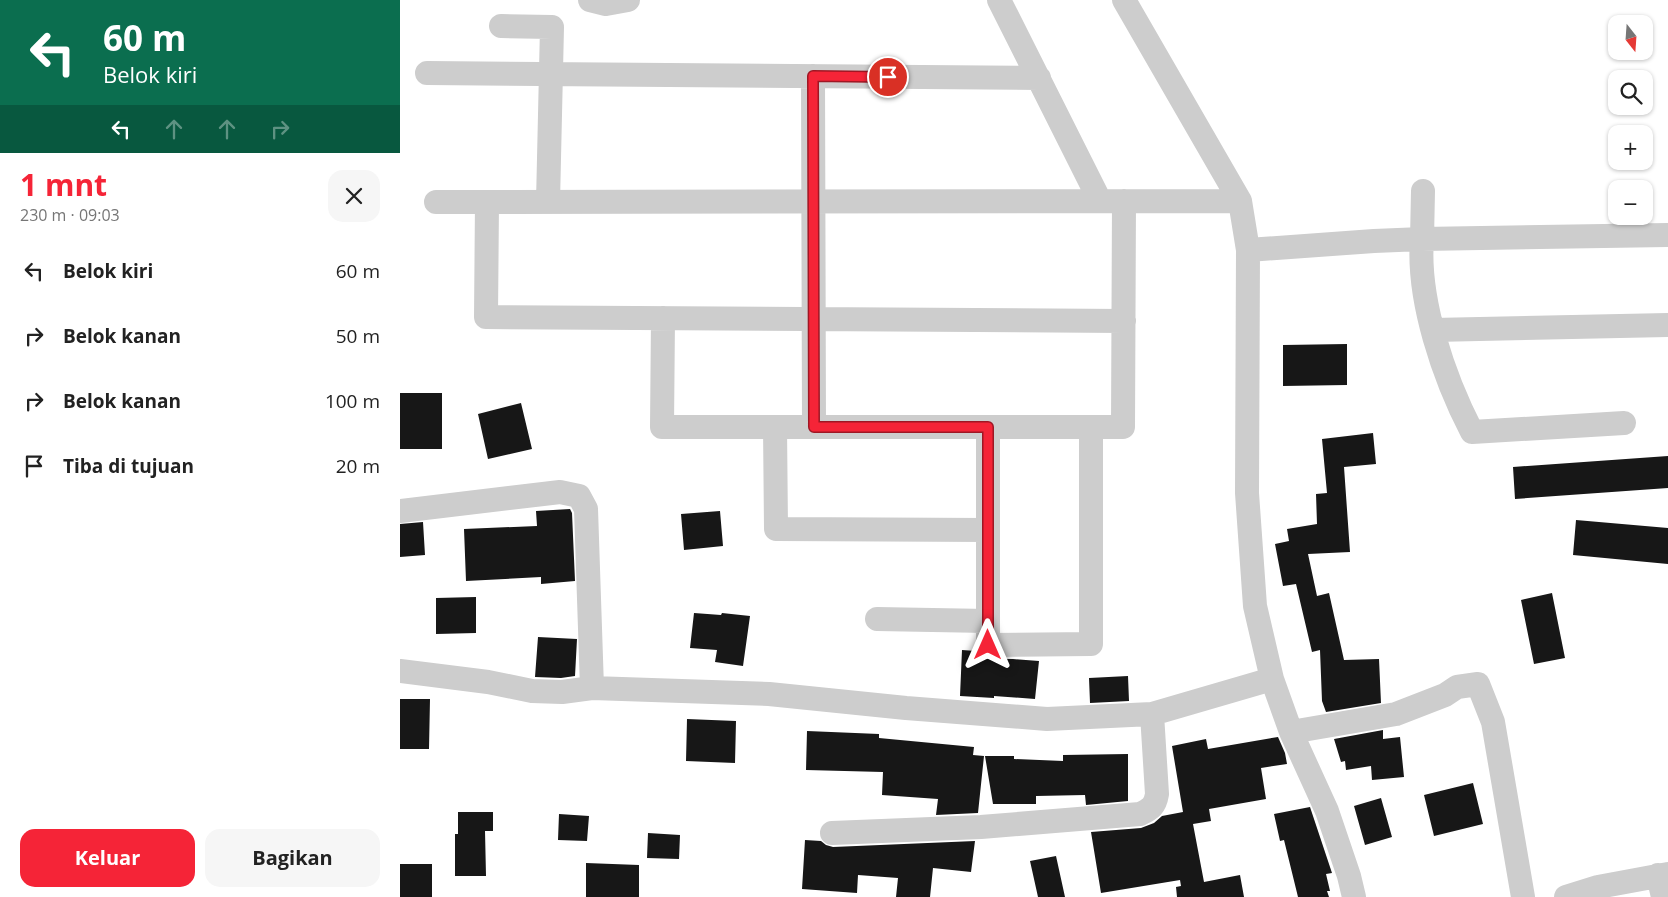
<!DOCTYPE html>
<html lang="id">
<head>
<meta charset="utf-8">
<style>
  :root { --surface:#fff; --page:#f6f6f6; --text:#222; --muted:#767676; --accent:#f52437 }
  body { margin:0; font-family:"Open Sans",sans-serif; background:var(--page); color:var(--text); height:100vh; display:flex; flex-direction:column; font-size:19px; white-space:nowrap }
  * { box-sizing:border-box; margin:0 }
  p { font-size:16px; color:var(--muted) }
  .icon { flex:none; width:28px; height:28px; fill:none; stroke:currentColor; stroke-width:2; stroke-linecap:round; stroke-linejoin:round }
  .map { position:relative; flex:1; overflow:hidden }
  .panel { display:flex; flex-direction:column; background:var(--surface); width:400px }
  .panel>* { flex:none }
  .hud { background:#0b6e4f; color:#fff; overflow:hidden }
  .needle { width:32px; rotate:163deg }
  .fabs { position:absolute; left:1208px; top:15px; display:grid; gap:10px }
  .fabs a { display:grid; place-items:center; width:45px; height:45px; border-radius:10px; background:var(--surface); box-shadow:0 1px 4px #0004; font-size:25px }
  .pin { position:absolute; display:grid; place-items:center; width:42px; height:42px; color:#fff; margin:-21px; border:2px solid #fff; border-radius:50%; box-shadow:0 1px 5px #0007 }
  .me { position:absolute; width:55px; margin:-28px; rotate:0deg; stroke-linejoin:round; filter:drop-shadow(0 0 4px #0008) }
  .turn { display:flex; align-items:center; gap:18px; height:105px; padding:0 20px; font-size:22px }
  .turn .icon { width:65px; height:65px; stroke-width:2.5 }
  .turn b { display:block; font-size:35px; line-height:42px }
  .lanes { display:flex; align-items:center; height:48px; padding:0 20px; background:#0003; justify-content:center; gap:25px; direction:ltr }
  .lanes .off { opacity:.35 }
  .round { display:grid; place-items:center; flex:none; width:52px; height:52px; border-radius:15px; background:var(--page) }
  .overview { display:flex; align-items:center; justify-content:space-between; height:85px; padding:0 20px }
  h1 { font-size:30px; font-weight:700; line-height:38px; color:var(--accent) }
  .cta { display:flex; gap:10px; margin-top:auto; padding:10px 20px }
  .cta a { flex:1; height:58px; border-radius:15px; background:var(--accent); color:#fff; font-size:20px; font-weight:700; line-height:58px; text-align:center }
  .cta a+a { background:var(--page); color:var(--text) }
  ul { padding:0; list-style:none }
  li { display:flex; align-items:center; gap:15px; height:65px; padding:0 20px }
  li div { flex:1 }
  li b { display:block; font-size:19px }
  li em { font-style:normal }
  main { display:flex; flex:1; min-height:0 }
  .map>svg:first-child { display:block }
  .building { fill:#171717 }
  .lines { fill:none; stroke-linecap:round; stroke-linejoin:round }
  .minor { stroke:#cdcdcd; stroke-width:24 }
  .route-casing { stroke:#9f1724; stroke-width:12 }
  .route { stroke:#f52437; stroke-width:9 }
</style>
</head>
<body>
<main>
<section class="panel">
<div class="hud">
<div class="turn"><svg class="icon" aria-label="left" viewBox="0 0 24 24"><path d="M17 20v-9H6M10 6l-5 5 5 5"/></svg><div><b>60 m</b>Belok kiri</div></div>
<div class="lanes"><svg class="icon" aria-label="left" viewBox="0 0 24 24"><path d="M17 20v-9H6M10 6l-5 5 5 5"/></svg><svg class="icon off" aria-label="ahead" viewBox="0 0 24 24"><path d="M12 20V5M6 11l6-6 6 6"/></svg><svg class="icon off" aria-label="ahead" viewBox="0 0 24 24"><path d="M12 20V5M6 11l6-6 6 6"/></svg><svg class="icon off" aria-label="right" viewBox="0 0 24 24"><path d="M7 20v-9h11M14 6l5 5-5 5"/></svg></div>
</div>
<div class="overview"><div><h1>1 mnt</h1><p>230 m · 09:03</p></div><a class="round"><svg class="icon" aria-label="close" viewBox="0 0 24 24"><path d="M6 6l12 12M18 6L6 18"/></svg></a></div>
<ul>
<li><svg class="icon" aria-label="left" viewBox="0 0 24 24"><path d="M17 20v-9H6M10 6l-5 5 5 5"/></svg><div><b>Belok kiri</b></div><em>60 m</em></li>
<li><svg class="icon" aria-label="right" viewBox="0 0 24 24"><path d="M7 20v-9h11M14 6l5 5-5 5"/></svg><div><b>Belok kanan</b></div><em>50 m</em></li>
<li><svg class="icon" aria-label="right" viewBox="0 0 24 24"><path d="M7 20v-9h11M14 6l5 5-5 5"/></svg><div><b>Belok kanan</b></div><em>100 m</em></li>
<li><svg class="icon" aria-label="arrive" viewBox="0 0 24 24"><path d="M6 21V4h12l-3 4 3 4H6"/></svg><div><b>Tiba di tujuan</b></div><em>20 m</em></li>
</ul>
<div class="cta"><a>Keluar</a><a>Bagikan</a></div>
</section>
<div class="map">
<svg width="1268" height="897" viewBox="0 0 1268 897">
  <rect width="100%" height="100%" fill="#fff"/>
  <path class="building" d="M 947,344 L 947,385 L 883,386 L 883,345 Z
    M 0,393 L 42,393 L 42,449 L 0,449 Z
    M 121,403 L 132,449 L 88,459 L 78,414 Z
    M 973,433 L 976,464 L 944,467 L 950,552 L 908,554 L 917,596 L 929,593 L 944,660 L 979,659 L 981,703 L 926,712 L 922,701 L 920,650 L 912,652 L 896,584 L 883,586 L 875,544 L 889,541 L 887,529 L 917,524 L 916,494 L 927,493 L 922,439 Z
    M 1268,456 L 1268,488 L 1115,499 L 1113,467 Z
    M 170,509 L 172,513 L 175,581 L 141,584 L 141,577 L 66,581 L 64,529 L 137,526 L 136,511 Z
    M 320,511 L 323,546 L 284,550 L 281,514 Z
    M 1176,520 L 1268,528 L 1268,564 L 1173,555 Z
    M 23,522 L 25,555 L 0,557 L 0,524 Z
    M 1152,593 L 1165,658 L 1134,664 L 1121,600 Z
    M 76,597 L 76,633 L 36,634 L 36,598 Z
    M 294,613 L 321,615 L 322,613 L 350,616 L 343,666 L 315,662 L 317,650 L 290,648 Z
    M 138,637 L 177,639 L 175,676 L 161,678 L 135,677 Z
    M 562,650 L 576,651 L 581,657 L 588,659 L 613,659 L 639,661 L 635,699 L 594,696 L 594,698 L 560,696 Z
    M 728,676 L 729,701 L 690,703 L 689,678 Z
    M 0,699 L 30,699 L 29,749 L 0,749 Z
    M 287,719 L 336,721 L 335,763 L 286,761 Z
    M 983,730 L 983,739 L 1000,737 L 1004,777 L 972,780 L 971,766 L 946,770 L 945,761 L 941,762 L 934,739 Z
    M 407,731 L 479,734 L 479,738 L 574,747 L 573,755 L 584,756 L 578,813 L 536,815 L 538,799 L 482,795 L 483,772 L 406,770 Z
    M 878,737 L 885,753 L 887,764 L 861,768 L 866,799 L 809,809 L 811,821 L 793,824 L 804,882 L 840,875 L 844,897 L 777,897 L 776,887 L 781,886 L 780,880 L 701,893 L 691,832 L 741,828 L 754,823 L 762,816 L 783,812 L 772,746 L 806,739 L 808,749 Z
    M 728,754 L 728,801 L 686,805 L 685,795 L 636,796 L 636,804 L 593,804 L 585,756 L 614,756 L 614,759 L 663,761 L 663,755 Z
    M 1073,783 L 1083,824 L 1034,836 L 1024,795 Z
    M 981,798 L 992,837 L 965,845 L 954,806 Z
    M 910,807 L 932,873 L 926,874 L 930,891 L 927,891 L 929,897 L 898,897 L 884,840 L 880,841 L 874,814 Z
    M 58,812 L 93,812 L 93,831 L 85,831 L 86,876 L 55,876 L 55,834 L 58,834 Z
    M 159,814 L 189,816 L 187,841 L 158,840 Z
    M 248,833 L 280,835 L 279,859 L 247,858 Z
    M 405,840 L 421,841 L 426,845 L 433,847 L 575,841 L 571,872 L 533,868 L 530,897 L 496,897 L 498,878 L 458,875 L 457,893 L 402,889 Z
    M 656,856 L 665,897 L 638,897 L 630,861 Z
    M 186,863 L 239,865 L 239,897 L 186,897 Z
    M 0,864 L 32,864 L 32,897 L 0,897 Z"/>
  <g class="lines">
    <path class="minor" d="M 190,0 L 206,4 L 228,0
      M 599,0 L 700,201
      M 724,0 L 840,201 L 848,250 L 847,493 L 855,606 L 872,679 L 891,732 L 927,811 L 949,876 L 954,897
      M 101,26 L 152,27 L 148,202
      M 27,73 L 639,78
      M 413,76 L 414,427
      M 1023,191 L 1022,239 L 1268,235
      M 36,202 L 840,201
      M 87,202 L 86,317 L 724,321
      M 848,250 L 974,241 L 1022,239 C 1017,300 1044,378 1072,432 L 1224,423
      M 263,318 L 262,427 L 723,427 L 724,201
      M 1033,330 L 1268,325
      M 375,427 L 376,529 L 588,530
      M 588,427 L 588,645 L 691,644 L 691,427
      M 0,511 L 160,492 L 179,496 L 186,509 L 192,688
      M 477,619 L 588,621
      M 0,671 L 88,682 L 132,691 L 162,692 L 192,688 L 369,694 L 506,708 L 647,719 L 752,714
      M 891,732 L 996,714 L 1045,695 L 1057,687 L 1078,684 L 1093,722 L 1123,897
      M 432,833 L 581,827 L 740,814 C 751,809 755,806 757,794 L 752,714 L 872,679
      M 1258,875 L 1263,897
      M 1166,897 L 1198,887 L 1268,874"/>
  </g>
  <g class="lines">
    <defs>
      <path id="route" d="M 488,77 L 413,76 L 414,427 L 588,427 L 588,645"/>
    </defs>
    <use href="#route" class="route-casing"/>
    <use href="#route" class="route"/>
  </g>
</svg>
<div class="fabs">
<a><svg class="needle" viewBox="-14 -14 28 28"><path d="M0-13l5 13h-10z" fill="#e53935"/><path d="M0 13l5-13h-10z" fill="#767676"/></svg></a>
<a><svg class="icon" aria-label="search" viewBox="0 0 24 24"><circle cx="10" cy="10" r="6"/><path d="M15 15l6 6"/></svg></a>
<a>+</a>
<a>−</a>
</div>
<div class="pin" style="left:488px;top:77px;background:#d93025"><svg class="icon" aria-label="arrive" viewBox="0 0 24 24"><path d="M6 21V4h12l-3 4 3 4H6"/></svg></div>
<svg class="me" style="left:588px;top:645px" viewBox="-20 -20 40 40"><path d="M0-17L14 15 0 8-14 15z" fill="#f52437" stroke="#fff" stroke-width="4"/></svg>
</div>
</main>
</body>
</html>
